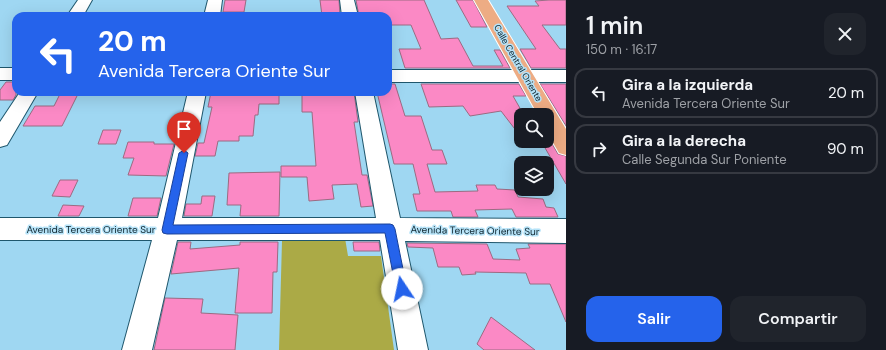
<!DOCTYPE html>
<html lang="es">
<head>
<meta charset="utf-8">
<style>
  :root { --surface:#171b24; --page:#20242c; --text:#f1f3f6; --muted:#9ea1a6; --line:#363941; --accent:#2563eb }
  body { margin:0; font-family:"DM Sans",sans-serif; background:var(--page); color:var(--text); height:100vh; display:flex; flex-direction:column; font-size:15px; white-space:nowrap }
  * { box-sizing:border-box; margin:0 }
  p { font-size:13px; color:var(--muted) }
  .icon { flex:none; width:22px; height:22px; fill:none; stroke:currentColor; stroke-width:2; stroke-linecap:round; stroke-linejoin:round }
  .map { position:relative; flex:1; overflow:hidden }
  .drawer { display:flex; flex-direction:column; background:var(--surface); width:320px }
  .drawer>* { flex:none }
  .guide { position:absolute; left:12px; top:12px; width:380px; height:84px; border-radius:12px; box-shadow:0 4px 16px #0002; background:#2563eb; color:#fff; overflow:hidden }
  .fabs { position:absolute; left:514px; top:108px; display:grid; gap:8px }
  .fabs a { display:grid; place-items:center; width:40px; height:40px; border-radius:8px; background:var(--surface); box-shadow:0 4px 16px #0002; font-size:20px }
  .pin { position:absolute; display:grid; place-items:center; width:34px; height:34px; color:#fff; margin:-41px -17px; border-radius:50% 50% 50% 0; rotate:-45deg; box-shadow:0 0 4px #0007 }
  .pin .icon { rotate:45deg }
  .me { position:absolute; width:44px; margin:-22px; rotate:349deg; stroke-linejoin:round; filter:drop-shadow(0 0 3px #0008) }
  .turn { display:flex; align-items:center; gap:14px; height:84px; padding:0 20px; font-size:18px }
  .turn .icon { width:52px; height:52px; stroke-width:2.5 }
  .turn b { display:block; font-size:28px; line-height:34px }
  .round { display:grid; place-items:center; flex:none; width:42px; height:42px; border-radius:12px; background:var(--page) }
  .headline { display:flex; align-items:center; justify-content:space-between; height:68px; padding:0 20px }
  h1 { font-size:24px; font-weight:600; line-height:30px }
  .button { display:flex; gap:8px; margin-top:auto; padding:8px 20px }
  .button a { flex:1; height:46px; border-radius:12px; background:var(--accent); color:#fff; font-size:16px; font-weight:600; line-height:46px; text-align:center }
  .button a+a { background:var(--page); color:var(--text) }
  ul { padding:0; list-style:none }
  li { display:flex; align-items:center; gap:12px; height:50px; margin:0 8px 6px; padding:0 12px; border:2px solid var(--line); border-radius:12px }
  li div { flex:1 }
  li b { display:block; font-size:15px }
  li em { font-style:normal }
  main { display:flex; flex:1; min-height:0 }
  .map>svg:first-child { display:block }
  .green { fill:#abaa46 }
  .building { fill:#fb89c5; stroke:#9b6b82 }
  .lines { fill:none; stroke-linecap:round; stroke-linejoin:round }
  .minor-casing { stroke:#1f576d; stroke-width:2 }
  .major-casing { stroke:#fff; stroke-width:2 }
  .minor { fill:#fff; fill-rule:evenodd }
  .major { fill:#edac84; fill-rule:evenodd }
  .route { fill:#2563eb; stroke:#184099 }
  .labels { text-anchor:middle; stroke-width:3; stroke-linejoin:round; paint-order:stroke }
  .far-street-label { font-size:9px; fill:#0f2630; stroke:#b6e3f8 }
  .street-label { font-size:10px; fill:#0f2630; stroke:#b6e3f8 }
</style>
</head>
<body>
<main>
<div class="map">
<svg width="566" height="350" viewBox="0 0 566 350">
  <rect width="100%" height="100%" fill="#9fd7f2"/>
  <path class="green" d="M 345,238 L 348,256 L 381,256 L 394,350 L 279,350 L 282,241 Z"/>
  <path class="building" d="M 225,0 L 246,0 L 244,12 L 223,12 Z
    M 320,0 L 339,0 L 340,16 L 322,16 Z
    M 356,0 L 424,0 L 441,39 L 458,38 L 473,66 L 503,66 L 494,50 L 500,50 L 510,68 L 405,68 L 399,49 L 421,49 L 411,25 L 388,25 L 388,16 L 359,16 Z
    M 456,0 L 473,0 L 487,27 L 471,27 Z
    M 549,0 L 566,0 L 566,25 L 542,25 L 560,49 L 566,49 L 566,68 L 531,68 L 520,49 L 536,49 L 507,6 L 539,6 L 535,1 Z
    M 6,82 L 16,82 L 16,95 L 13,100 L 0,100 L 0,90 Z
    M 388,84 L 395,84 L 405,116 L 421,116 L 432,150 L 442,150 L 447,164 L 427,164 L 435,192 L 478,191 L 476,185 L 495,185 L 497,189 L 515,190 L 518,197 L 543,199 L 546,207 L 554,208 L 558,217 L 516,217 L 512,209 L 475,210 L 478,217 L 453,217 L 451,211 L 417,211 L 413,194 L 420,194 L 413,164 L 394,164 L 377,92 L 388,92 Z
    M 421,84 L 519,84 L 526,96 L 513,96 L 521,110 L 521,137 L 501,111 L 470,116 L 463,106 L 429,107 Z
    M 540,84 L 566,84 L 566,126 L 547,95 Z
    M 61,92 L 79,92 L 62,126 L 23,126 L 35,106 L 54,106 Z
    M 211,92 L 279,92 L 279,104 L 259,104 L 258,115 L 255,115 L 253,136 L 239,136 L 239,141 L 218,141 L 215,156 L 195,156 L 198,143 L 204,143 L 212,107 L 208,107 Z
    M 302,92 L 354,92 L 358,122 L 354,122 L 362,175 L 367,175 L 373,206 L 361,207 L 357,184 L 332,185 L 334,199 L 309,201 L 307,177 L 281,177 L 281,166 L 316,166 L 312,112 L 302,112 Z
    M 103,130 L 121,130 L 116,144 L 98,144 Z
    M 547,135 L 558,154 L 566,156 L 566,184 L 541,141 L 547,141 Z
    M 128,142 L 154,142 L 154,144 L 174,144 L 166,176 L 128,175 L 134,158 L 123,158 Z
    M 280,172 L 279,216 L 240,216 L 241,205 L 227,205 L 229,173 Z
    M 60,180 L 78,180 L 70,197 L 52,196 Z
    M 202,196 L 215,196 L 212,216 L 184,216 L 186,204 L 201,204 Z
    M 133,198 L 161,198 L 157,216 L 128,216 Z
    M 63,205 L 84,206 L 79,216 L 58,216 Z
    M 178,242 L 191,242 L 190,249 L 240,245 L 240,242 L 278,242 L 277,272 L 273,272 L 272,313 L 235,313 L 239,268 L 171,274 Z
    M 353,242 L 379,242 L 380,251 L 354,251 Z
    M 407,243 L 487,244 L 493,259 L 520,260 L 516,249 L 530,248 L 528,244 L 566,244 L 566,322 L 550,284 L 530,284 L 526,273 L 475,272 L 476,274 L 462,275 L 459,267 L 438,267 L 433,248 L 408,247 Z
    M 165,298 L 203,299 L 201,313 L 238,315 L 235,350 L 154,350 Z
    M 491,317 L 535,350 L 484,350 L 477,344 Z"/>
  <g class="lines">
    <defs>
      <path id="minor" d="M 78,0 L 92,0 L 83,16 L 67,16 Z
        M 208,0 L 222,0 L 220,16 L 204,16 Z
        M 340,0 L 354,0 L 358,16 L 342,16 Z
        M 0,68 L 16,68 L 16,80 L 0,80 Z
        M 388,70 L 566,70 L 566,82 L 388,82 Z
        M 20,92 L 38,92 L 7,145 L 0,147 L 0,122 Z
        M 188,92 L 206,92 L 182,218 L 376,218 L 355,92 L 373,92 L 400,218 L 566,219 L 566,243 L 405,241 L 428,350 L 398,350 L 380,240 L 177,240 L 152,350 L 122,350 L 152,240 L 0,240 L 0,218 L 158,218 Z"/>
      <path id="major" d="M 474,0 L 488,0 L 566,129 L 566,155 L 559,153 L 547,132 L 547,115 L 538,115 Z"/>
    </defs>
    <use href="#minor" class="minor-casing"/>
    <use href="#major" class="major-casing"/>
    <use href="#minor" class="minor"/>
    <use href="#major" class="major"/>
  </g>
  <path class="route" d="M 184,150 L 188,153 L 173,225 L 390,224 L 393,225 L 395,229 L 407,289 L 405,293 L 402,295 L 398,293 L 396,289 L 385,233 L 167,234 L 163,233 L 162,230 L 179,153 Z"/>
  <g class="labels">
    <g class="far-street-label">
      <text transform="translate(518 63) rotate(60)" y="3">Calle Central Oriente</text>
    </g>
    <g class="street-label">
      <text x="91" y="233">Avenida Tercera Oriente Sur</text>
      <text transform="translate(475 230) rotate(1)" y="4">Avenida Tercera Oriente Sur</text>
    </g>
  </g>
</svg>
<div class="fabs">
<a><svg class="icon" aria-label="search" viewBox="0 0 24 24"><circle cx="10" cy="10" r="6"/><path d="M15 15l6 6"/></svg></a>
<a><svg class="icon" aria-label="layers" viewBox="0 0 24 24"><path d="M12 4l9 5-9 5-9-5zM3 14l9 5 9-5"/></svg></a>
</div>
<div class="pin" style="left:184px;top:153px;background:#d93025"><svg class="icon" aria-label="arrive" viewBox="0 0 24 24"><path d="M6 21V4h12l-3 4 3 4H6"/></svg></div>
<svg class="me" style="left:402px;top:289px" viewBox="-20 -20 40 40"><circle r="19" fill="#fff"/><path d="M0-13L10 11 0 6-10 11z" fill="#2563eb"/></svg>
<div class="guide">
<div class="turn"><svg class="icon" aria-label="left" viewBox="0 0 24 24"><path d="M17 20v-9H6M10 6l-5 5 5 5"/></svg><div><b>20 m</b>Avenida Tercera Oriente Sur</div></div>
</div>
</div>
<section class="drawer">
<div class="headline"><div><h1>1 min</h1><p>150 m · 16:17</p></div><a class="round"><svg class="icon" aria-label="close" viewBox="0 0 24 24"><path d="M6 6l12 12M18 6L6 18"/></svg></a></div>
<ul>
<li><svg class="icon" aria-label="left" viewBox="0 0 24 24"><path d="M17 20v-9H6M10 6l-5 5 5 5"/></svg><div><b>Gira a la izquierda</b><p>Avenida Tercera Oriente Sur</p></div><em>20 m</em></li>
<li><svg class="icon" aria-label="right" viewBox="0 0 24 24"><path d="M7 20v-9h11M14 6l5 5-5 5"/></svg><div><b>Gira a la derecha</b><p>Calle Segunda Sur Poniente</p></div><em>90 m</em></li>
</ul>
<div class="button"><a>Salir</a><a>Compartir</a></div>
</section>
</main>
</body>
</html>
